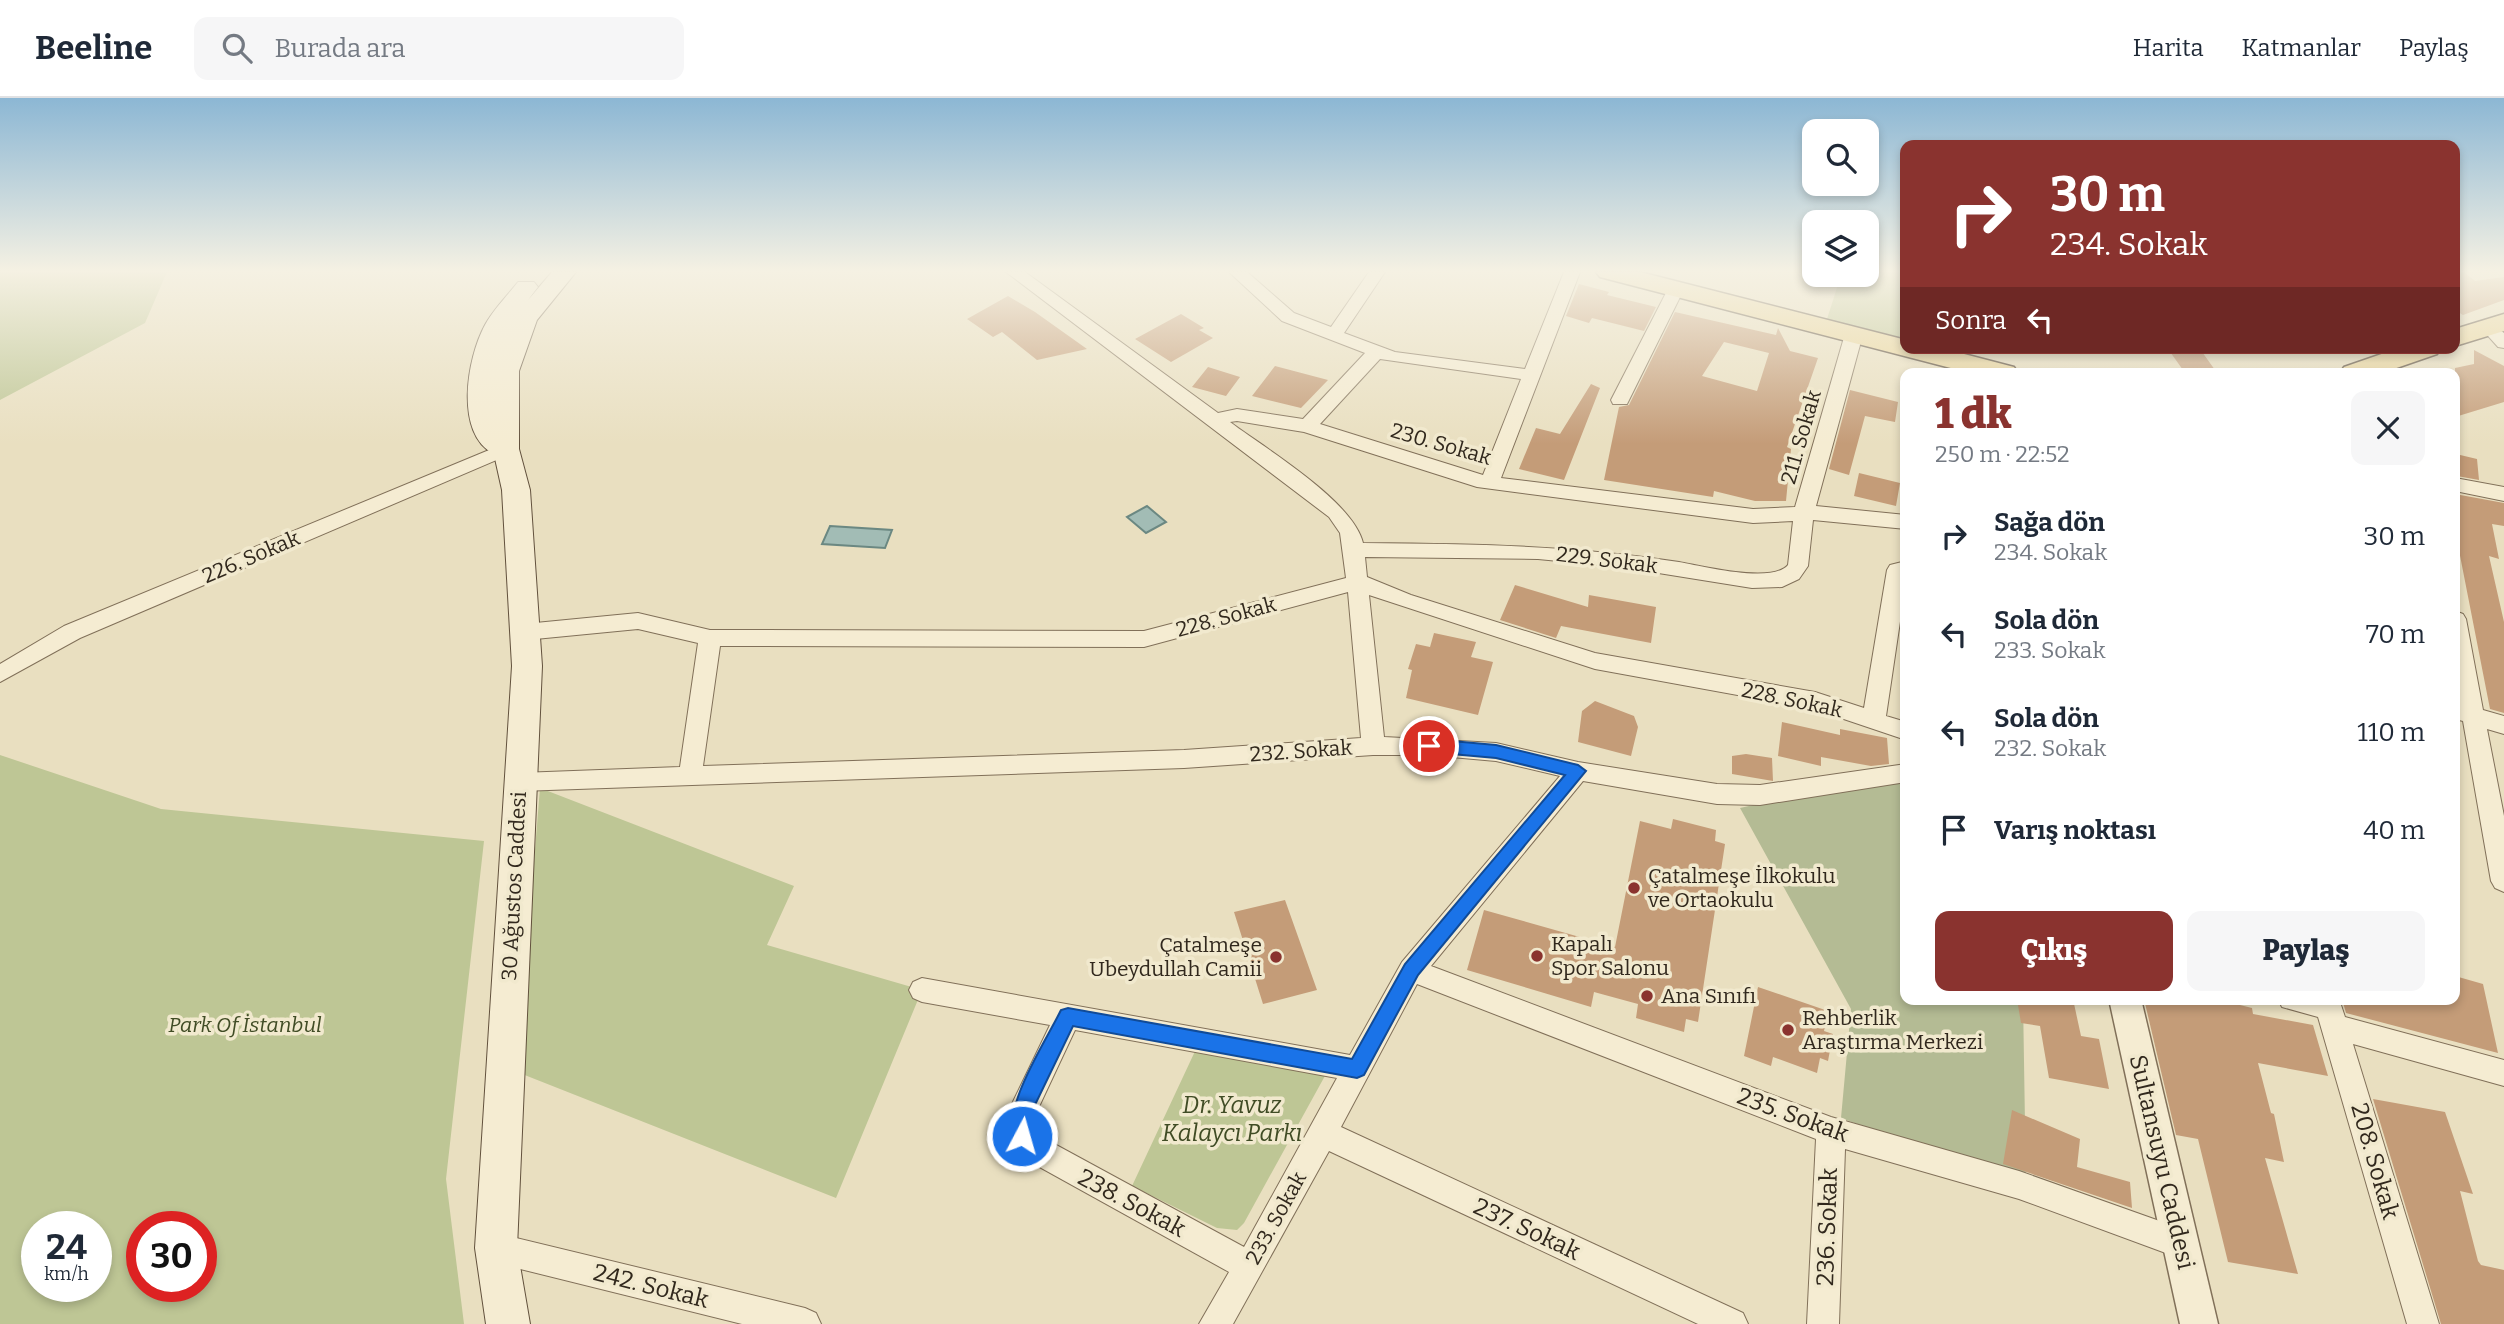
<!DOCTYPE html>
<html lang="tr">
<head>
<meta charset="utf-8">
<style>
  :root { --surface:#fff; --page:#f6f6f7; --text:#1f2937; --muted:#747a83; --line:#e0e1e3; --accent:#8a332f }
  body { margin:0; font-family:Bitter,serif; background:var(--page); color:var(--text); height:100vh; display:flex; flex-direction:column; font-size:26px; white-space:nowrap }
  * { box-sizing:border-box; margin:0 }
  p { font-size:23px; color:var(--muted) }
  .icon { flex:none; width:38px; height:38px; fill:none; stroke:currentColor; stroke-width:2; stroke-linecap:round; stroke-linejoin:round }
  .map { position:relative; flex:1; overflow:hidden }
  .sheet { position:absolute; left:1900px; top:270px; width:560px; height:637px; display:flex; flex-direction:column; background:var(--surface); border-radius:14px; box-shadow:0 4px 10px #0003 }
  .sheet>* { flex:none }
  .banner { position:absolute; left:1900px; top:42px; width:560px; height:214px; border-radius:14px; box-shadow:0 4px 10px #0003; background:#8a332f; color:#fff; overflow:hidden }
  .tools { position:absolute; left:1802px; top:21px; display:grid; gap:14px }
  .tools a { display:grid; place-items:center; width:77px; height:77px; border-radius:14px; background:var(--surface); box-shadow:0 4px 10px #0003; font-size:35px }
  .speed { position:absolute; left:21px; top:1113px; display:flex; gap:14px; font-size:35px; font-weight:700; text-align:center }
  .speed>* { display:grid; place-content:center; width:91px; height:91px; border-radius:50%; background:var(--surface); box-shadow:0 4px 10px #0003; line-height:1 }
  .speed small { font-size:18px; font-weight:400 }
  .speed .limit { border:10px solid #d22; background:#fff; color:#111 }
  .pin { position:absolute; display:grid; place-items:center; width:60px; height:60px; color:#fff; margin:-30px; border:4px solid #fff; border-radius:50%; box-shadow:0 2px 7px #0007 }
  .me { position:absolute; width:77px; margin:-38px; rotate:6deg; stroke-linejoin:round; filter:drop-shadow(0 0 5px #0008) }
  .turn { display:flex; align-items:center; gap:24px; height:147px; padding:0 35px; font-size:32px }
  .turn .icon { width:91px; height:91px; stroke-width:2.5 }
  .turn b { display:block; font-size:49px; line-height:60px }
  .then { display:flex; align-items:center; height:66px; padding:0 35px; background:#0003; gap:14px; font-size:26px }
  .round { display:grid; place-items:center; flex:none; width:74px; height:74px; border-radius:14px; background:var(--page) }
  .overview { display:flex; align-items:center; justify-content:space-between; height:119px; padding:0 35px }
  h1 { font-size:42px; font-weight:800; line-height:52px; color:var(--accent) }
  .cta { display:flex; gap:14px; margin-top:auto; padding:14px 35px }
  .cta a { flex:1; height:80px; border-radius:14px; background:var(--accent); color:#fff; font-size:28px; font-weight:800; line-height:80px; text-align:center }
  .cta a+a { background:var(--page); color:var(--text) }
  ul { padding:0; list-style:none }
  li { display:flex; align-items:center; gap:21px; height:98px; padding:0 35px }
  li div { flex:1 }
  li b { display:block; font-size:26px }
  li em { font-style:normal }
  header { display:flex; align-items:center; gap:42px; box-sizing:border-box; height:98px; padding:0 35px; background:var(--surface); border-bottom:2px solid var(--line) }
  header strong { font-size:33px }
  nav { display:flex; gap:38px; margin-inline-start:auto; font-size:24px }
  .search { width:490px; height:63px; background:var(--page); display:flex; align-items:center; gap:18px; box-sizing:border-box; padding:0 24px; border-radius:14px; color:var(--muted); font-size:26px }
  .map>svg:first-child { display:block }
  .green { fill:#bec695; fill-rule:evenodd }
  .cemetery { fill:#b4bb94 }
  .water { fill:#a2bcb5; stroke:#6b8882; stroke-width:2 }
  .building { fill:#c49c78; fill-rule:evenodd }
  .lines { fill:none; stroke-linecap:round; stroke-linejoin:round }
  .minor-casing { stroke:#817059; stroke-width:2 }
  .tertiary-casing { stroke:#817059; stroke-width:3 }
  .secondary-casing { stroke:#62513d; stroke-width:2 }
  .primary-casing { stroke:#4e3f2e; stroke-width:3 }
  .minor { fill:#f5ecd2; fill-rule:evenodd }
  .tertiary { fill:#f5ecd2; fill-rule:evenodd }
  .secondary { fill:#f5ecd2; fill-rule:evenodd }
  .primary { fill:#ead599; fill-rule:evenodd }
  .route { fill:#1a73e8; stroke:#114b97; stroke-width:2 }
  .poi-dot { fill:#8a332f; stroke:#f1e9ce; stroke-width:2.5 }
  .labels { text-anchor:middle; stroke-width:7; stroke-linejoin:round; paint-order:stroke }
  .street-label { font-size:21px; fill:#31281d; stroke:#f1e9ce }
  .poi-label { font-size:21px; fill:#31281d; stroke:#f1e9ce; text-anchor:start }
  .park-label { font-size:21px; font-style:italic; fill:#404c25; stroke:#f1e9ce }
  .near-park-label { font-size:24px; font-style:italic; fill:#404c25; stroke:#f1e9ce }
  .near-street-label { font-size:24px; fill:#31281d; stroke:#f1e9ce }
</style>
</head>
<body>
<header>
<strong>Beeline</strong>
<div class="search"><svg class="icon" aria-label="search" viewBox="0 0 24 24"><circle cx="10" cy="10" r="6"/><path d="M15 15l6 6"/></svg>Burada ara</div>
<nav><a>Harita</a><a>Katmanlar</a><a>Paylaş</a></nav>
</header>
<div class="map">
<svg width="2504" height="1226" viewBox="0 0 2504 1226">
  <rect width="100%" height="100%" fill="#e9dfc0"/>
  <path class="green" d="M 0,174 L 167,174 L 145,225 L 0,302 Z
    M 1867,174 L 1906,174 L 1906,241 L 1827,221 L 1841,177 L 1867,177 Z
    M 0,657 L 161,711 L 484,743 L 446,1081 L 464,1226 L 0,1226 ZM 37,1129 L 96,1129 L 96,1188 L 37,1188 ZM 142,1129 L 201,1129 L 201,1188 L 142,1188 Z
    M 540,690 L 794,788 L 767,847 L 922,892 L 836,1100 L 517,974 Z
    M 1197,949 L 1326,976 L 1244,1125 L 1237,1132 L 1217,1130 L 1132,1088 Z"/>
  <path class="cemetery" d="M 1906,673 L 1906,901 L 2023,901 L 2026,1088 L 1841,1020 L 1851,911 L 1740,710 Z"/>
  <path class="water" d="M 1147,408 L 1166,424 L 1146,435 L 1127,419 Z
    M 830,428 L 892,432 L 885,450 L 822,446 Z"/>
  <path class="building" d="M 2455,174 L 2464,174 L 2475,183 L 2504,179 L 2504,202 L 2463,217 L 2455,212 Z
    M 1579,186 L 1609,194 L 1607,197 L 1656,209 L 1644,233 L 1592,220 L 1589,225 L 1566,218 Z
    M 1008,198 L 1035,214 L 1087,251 L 1037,262 L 1002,234 L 993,239 L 967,221 Z
    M 1675,214 L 1776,237 L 1778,230 L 1790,253 L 1818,260 L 1787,349 L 1791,351 L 1786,403 L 1755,403 L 1714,393 L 1713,399 L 1604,382 L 1619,309 L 1629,307 ZM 1724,244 L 1769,255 L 1757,293 L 1702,278 Z
    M 1181,216 L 1204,230 L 1199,232 L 1213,240 L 1171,264 L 1135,241 Z
    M 2168,251 L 2200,251 L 2215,272 L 2183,272 Z
    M 2474,252 L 2504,268 L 2504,304 L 2455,319 L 2455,270 L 2474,266 Z
    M 1275,268 L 1328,282 L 1301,310 L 1252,298 Z
    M 1208,269 L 1240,279 L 1226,298 L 1192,289 Z
    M 1591,286 L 1600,290 L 1564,382 L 1519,371 L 1536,330 L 1560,336 Z
    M 1850,292 L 1898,304 L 1895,324 L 1865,318 L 1849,377 L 1829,371 Z
    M 2456,356 L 2477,361 L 2479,382 L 2457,378 Z
    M 1859,375 L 1900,385 L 1896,408 L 1854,398 Z
    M 2455,396 L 2504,405 L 2504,428 L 2492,426 L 2499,461 L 2489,458 L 2504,524 L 2504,615 L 2490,611 L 2455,432 Z
    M 1515,487 L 1588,509 L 1589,497 L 1656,509 L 1651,545 L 1561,528 L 1556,540 L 1500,522 Z
    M 1434,535 L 1476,544 L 1471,559 L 1493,564 L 1478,617 L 1406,600 L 1412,572 L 1408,571 L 1416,546 L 1430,549 Z
    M 1595,603 L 1634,618 L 1638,629 L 1631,658 L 1578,644 L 1582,613 Z
    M 1782,624 L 1840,637 L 1840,631 L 1887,640 L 1889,666 L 1871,668 L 1821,659 L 1821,668 L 1778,658 Z
    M 1746,656 L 1772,660 L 1773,683 L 1732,676 L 1732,658 Z
    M 1673,721 L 1716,732 L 1715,743 L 1725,746 L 1698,924 L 1686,921 L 1684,934 L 1636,920 L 1638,906 L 1594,894 L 1591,909 L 1467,872 L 1484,812 L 1615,849 L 1640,723 L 1671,731 Z
    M 1285,802 L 1317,892 L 1263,906 L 1234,814 Z
    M 2455,878 L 2483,886 L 2498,955 L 2346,915 L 2342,901 L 2455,901 Z
    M 1758,889 L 1828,913 L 1824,933 L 1833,936 L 1828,963 L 1820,960 L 1817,975 L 1773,959 L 1771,968 L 1744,958 Z
    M 2017,901 L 2073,901 L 2081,938 L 2099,941 L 2109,991 L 2049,980 L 2040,928 L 2021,925 Z
    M 2144,901 L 2200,901 L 2224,906 L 2224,903 L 2252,910 L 2253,916 L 2313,927 L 2328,978 L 2258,965 L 2271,1015 L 2274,1016 L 2284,1064 L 2265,1060 L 2298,1176 L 2228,1164 L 2198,1041 L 2176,1037 Z
    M 2373,1001 L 2445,1014 L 2473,1096 L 2460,1093 L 2478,1163 L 2481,1167 L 2504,1172 L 2504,1226 L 2441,1226 Z
    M 2012,1012 L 2080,1041 L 2077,1069 L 2130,1084 L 2132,1110 L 2003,1066 Z"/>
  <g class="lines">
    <defs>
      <path id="minor" d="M 1006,174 L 1025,174 L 1218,315 L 1237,311 L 1303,321 L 1365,255 L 1282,223 L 1229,174 L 1247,174 L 1294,215 L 1331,229 L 1369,174 L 1385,174 L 1344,235 L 1395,254 L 1525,271 L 1564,174 L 1580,174 L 1501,380 L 1753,411 L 1795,409 L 1845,236 L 1854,231 L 1860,232 L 1863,236 L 1816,408 L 1906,417 L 1906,431 L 1813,422 L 1808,468 L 1799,481 L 1782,489 L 1752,490 L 1621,469 L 1538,461 L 1365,459 L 1367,479 L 1411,497 L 1595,555 L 1815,594 L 1864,610 L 1887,472 L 1890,467 L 1906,463 L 1906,483 L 1886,618 L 1906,624 L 1906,642 L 1814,611 L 1595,571 L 1369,497 L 1384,639 L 1496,645 L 1578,664 L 1717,686 L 1760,687 L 1906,666 L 1906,684 L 1760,707 L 1717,706 L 1583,683 L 1431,868 L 1831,1019 L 2019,1073 L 2182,1131 L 2193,1135 L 2197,1146 L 2193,1157 L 2182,1161 L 2019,1101 L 1845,1051 L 1839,1226 L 1807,1226 L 1816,1041 L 1417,886 L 1341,1029 L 1743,1215 L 1748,1226 L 1698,1226 L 1329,1053 L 1233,1226 L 1199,1226 L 1229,1174 L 1016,1056 L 1006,1031 L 1009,1012 L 1050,927 L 922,904 L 913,900 L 909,892 L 913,884 L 922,880 L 1350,957 L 1402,864 L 1560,678 L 1496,663 L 1429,657 L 1373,657 L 1184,670 L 520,693 L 512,691 L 508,684 L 512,677 L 520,675 L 680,669 L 698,545 L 638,531 L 525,542 L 517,540 L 514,534 L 517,528 L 525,526 L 638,515 L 710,532 L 1144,533 L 1346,480 L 1340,435 L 1329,419 ZM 1380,261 L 1521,281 L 1483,377 L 1320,326 ZM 1237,323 L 1304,334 L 1477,389 L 1753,425 L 1793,423 L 1788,467 C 1772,486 1702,468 1679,464 C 1571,447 1471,446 1363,445 C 1353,403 1266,351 1230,324 ZM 1348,494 L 1361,640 L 1184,652 L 703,668 L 720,548 L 1144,549 ZM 1075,932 L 1337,980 L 1244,1149 L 1036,1036 L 1037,1013 Z
        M 1676,186 L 1684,191 L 1629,302 L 1627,306 L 1613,306 L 1611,302 L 1668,191 Z
        M 2489,224 L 2504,235 L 2504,250 L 2498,249 L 2480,229 Z
        M 506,345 L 513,347 L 516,351 L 513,355 L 80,540 L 0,584 L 0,566 L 64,528 Z
        M 2455,380 L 2504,389 L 2504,403 L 2455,393 Z
        M 2455,513 L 2463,516 L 2466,521 L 2483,612 L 2504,618 L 2504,636 L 2487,631 L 2504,718 L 2504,794 L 2495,790 L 2491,783 L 2463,623 L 2455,621 L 2455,603 L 2459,605 L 2455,582 Z
        M 2278,901 L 2339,901 L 2345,919 L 2504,962 L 2504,988 L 2353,946 L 2439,1226 L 2407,1226 L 2318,919 L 2282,909 Z
        M 496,1135 L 805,1210 L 816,1215 L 821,1226 L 742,1226 L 496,1165 L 485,1161 L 481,1150 L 485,1139 Z"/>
      <path id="tertiary" d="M 2109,901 L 2141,901 L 2218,1226 L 2180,1226 Z"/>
      <path id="secondary" d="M 552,174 L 576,174 L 537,222 L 519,273 L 519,351 L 530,392 L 542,568 L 517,1150 L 530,1226 L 486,1226 L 475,1150 L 512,568 L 502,392 L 494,356 C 454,336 467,260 485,227 C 493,212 507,198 518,184 L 534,184 L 538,189 L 528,202 Z"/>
      <path id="primary" d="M 1596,174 L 1640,174 L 1906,242 L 1906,250 L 1941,250 L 2014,269 L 2018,275 L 1970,275 L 1600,179 Z
        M 2504,216 L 2504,233 L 2455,248 L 2455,231 Z
        M 2399,250 L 2440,250 L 2437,256 L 2382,275 L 2340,275 L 2344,269 Z"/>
    </defs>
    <use href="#minor" class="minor-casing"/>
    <use href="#tertiary" class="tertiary-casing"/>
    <use href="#secondary" class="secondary-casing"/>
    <use href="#primary" class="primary-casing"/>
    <use href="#minor" class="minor"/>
    <use href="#tertiary" class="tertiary"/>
    <use href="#secondary" class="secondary"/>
    <use href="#primary" class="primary"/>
  </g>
  <linearGradient id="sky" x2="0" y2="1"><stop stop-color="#8cb7d4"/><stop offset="0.5" stop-color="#f5f1e3"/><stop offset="1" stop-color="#f5f1e3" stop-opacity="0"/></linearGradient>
  <rect width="2504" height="346" fill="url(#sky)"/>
  <path class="route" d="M 1429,641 L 1496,647 L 1578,667 L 1586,673 L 1418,877 L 1364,977 L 1357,980 L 1073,928 L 1032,1013 L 1029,1045 L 1022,1048 L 1015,1045 C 1000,1011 1045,945 1061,912 L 1068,910 L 1352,961 L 1405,866 L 1565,677 L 1496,660 L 1429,654 L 1420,648 Z"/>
  <g class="poi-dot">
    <circle cx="1634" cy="790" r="7"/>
    <circle cx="1537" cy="858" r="7"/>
    <circle cx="1276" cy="859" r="7"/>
    <circle cx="1647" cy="898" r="7"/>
    <circle cx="1788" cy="932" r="7"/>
  </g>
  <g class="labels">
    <g class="street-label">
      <text transform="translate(1801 339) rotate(-74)" y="7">211. Sokak</text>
      <text transform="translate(1441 346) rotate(16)" y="7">230. Sokak</text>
      <text transform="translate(251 459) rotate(-23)" y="7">226. Sokak</text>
      <text transform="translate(1607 462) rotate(7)" y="7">229. Sokak</text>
      <text transform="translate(1226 519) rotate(-15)" y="7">228. Sokak</text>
      <text transform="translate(1792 602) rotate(12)" y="7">228. Sokak</text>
      <text transform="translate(1301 653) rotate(-4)" y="7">232. Sokak</text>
      <text transform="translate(514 788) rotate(-87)" y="7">30 Ağustos Caddesi</text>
      <text transform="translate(1276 1120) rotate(-61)" y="7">233. Sokak</text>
    </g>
    <g class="poi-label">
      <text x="1648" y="785">Çatalmeşe İlkokulu<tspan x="1648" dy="24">ve Ortaokulu</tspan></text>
      <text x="1551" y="853">Kapalı<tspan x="1551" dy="24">Spor Salonu</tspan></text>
      <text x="1262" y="854" text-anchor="end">Çatalmeşe<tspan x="1262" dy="24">Ubeydullah Camii</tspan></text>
      <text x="1661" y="905">Ana Sınıfı</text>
      <text x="1802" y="927">Rehberlik<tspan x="1802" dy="24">Araştırma Merkezi</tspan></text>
    </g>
    <g class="park-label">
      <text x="245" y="934">Park Of İstanbul</text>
    </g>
    <g class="near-park-label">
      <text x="1232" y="1015">Dr. Yavuz<tspan x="1232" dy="28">Kalaycı Parkı</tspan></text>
    </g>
    <g class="near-street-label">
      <text transform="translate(1793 1017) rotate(20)" y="8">235. Sokak</text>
      <text transform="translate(2375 1063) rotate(74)" y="8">208. Sokak</text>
      <text transform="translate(2162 1064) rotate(77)" y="8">Sultansuyu Caddesi</text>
      <text transform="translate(1132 1105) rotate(28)" y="8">238. Sokak</text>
      <text transform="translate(1827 1129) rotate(-88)" y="8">236. Sokak</text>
      <text transform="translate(1527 1131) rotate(25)" y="8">237. Sokak</text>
      <text transform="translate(651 1188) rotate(14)" y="8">242. Sokak</text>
    </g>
  </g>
</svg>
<div class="tools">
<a><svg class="icon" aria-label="search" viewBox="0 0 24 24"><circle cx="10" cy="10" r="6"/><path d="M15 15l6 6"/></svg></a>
<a><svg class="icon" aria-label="layers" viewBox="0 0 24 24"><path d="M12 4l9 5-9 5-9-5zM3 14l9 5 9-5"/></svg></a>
</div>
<div class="speed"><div>24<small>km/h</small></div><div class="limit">30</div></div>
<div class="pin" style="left:1429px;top:648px;background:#d93025"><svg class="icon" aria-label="arrive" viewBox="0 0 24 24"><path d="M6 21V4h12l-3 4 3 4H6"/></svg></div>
<svg class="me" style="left:1022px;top:1038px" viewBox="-20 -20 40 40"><circle r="17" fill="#1a73e8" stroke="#fff" stroke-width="3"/><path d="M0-11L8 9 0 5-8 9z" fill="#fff"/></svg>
<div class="banner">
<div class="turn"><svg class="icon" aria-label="right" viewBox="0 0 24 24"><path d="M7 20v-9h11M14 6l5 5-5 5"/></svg><div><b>30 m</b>234. Sokak</div></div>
<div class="then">Sonra<svg class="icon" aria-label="left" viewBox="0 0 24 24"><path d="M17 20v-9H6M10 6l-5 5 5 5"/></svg></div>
</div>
<section class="sheet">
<div class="overview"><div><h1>1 dk</h1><p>250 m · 22:52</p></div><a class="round"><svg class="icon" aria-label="close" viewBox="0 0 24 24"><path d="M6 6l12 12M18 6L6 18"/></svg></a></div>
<ul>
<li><svg class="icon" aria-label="right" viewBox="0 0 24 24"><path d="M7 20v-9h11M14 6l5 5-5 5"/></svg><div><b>Sağa dön</b><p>234. Sokak</p></div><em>30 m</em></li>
<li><svg class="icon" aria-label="left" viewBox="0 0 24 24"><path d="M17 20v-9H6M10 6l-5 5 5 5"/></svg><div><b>Sola dön</b><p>233. Sokak</p></div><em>70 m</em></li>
<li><svg class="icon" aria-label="left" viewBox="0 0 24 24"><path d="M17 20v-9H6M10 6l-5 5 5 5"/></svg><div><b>Sola dön</b><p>232. Sokak</p></div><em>110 m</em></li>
<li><svg class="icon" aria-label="arrive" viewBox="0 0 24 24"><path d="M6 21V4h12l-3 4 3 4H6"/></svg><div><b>Varış noktası</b></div><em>40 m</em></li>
</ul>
<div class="cta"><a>Çıkış</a><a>Paylaş</a></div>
</section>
</div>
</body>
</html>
